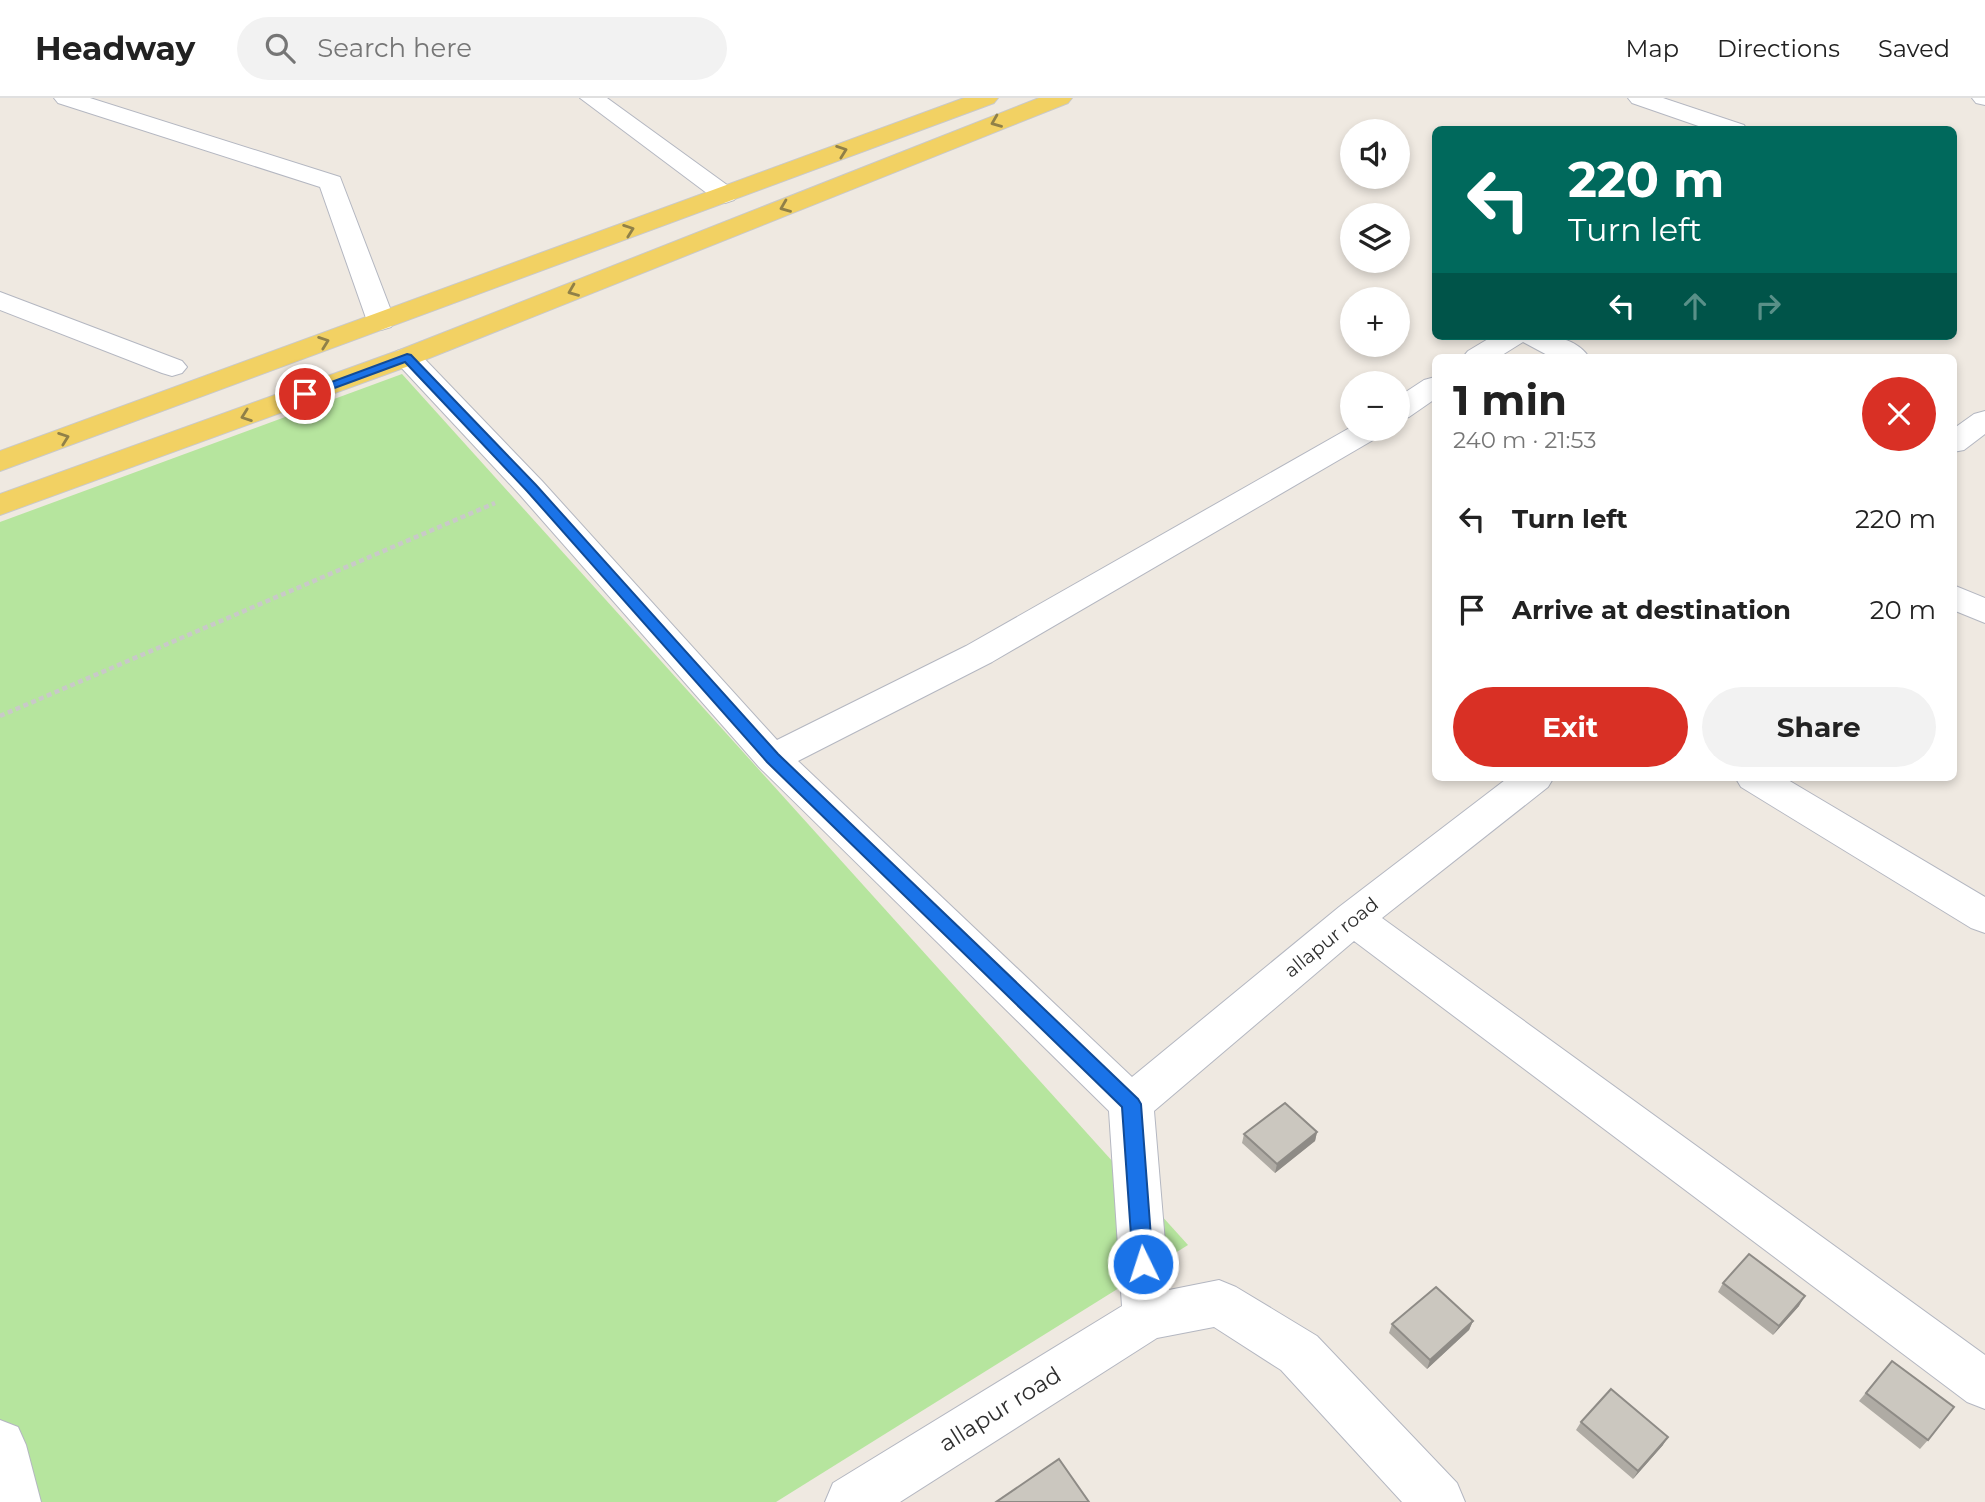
<!DOCTYPE html>
<html lang="en">
<head>
<meta charset="utf-8">
<style>
  :root { --surface:#fff; --page:#f2f2f2; --text:#222; --muted:#767676; --line:#e0e0e0; --accent:#d93025 }
  body { margin:0; font-family:Montserrat,sans-serif; background:var(--page); color:var(--text); height:100vh; display:flex; flex-direction:column; font-size:26px; white-space:nowrap }
  * { box-sizing:border-box; margin:0 }
  p { font-size:23px; color:var(--muted) }
  .icon { flex:none; width:38px; height:38px; fill:none; stroke:currentColor; stroke-width:2; stroke-linecap:round; stroke-linejoin:round }
  .map { position:relative; flex:1; overflow:hidden }
  .panel { position:absolute; left:1432px; top:256px; width:525px; height:427px; display:flex; flex-direction:column; background:var(--surface); border-radius:10px; box-shadow:0 4px 10px #0003 }
  .panel>* { flex:none }
  .hud { position:absolute; left:1432px; top:28px; width:525px; height:214px; border-radius:10px; box-shadow:0 4px 10px #0003; background:#00695c; color:#fff; overflow:hidden }
  .tools { position:absolute; left:1340px; top:21px; display:grid; gap:14px }
  .tools a { display:grid; place-items:center; width:70px; height:70px; border-radius:50%; background:var(--surface); box-shadow:0 4px 10px #0003; font-size:35px }
  .pin { position:absolute; display:grid; place-items:center; width:60px; height:60px; color:#fff; margin:-30px; border:4px solid #fff; border-radius:50%; box-shadow:0 2px 7px #0007 }
  .me { position:absolute; width:77px; margin:-38px; rotate:356deg; stroke-linejoin:round; filter:drop-shadow(0 0 5px #0008) }
  .turn { display:flex; align-items:center; gap:24px; height:147px; padding:0 21px; font-size:32px }
  .turn .icon { width:91px; height:91px; stroke-width:2.5 }
  .turn b { display:block; font-size:49px; line-height:60px }
  .lanes { display:flex; align-items:center; height:66px; padding:0 21px; background:#0003; justify-content:center; gap:35px; direction:ltr }
  .lanes .off { opacity:.35 }
  .round { display:grid; place-items:center; flex:none; width:74px; height:74px; border-radius:37px; background:var(--page) }
  .head { display:flex; align-items:center; justify-content:space-between; height:119px; padding:0 21px }
  h1 { font-size:42px; font-weight:700; line-height:52px }
  .cta { display:flex; gap:14px; margin-top:auto; padding:14px 21px }
  .cta a { flex:1; height:80px; border-radius:42px; background:var(--accent); color:#fff; font-size:28px; font-weight:700; line-height:80px; text-align:center }
  .cta a+a { background:var(--page); color:var(--text) }
  ul { padding:0; list-style:none }
  li { display:flex; align-items:center; gap:21px; height:91px; padding:0 21px }
  li div { flex:1 }
  li b { display:block; font-size:26px }
  li em { font-style:normal }
  header { display:flex; align-items:center; gap:42px; box-sizing:border-box; height:98px; padding:0 35px; background:var(--surface); border-bottom:2px solid var(--line) }
  header strong { font-size:33px }
  nav { display:flex; gap:38px; margin-inline-start:auto; font-size:24px }
  .search { width:490px; height:63px; background:var(--page); display:flex; align-items:center; gap:18px; box-sizing:border-box; padding:0 24px; border-radius:38px; color:var(--muted); font-size:26px }
  .map>svg:first-child { display:block }
  .green { fill:#b6e59e }
  .lines { fill:none; stroke-linecap:round; stroke-linejoin:round }
  .minor-casing { stroke:#b4b7c1; stroke-width:2 }
  .major-casing { stroke:#c9c9c9; stroke-width:2 }
  .path { stroke:#c9c9c9; stroke-width:4.5; stroke-dasharray:5 3.5; stroke-linecap:butt }
  .minor { fill:#fff; fill-rule:evenodd }
  .major { fill:#f2d163; fill-rule:evenodd }
  .wall { fill:#afaba4 }
  .shaded-wall { fill:#8e8b86 }
  .building { fill:#cbc7bf; stroke:#8e8b86; stroke-width:2 }
  .oneway { stroke:#908048 }
  .route { fill:#1a73e8; stroke:#114b97; stroke-width:2 }
  .labels { text-anchor:middle; stroke-width:7; stroke-linejoin:round; paint-order:stroke }
  .street-label { font-size:19px; fill:#2e2e2e; stroke:#fff }
  .near-street-label { font-size:23px; fill:#2e2e2e; stroke:#fff }
</style>
</head>
<body>
<header>
<strong>Headway</strong>
<div class="search"><svg class="icon" aria-label="search" viewBox="0 0 24 24"><circle cx="10" cy="10" r="6"/><path d="M15 15l6 6"/></svg>Search here</div>
<nav><a>Map</a><a>Directions</a><a>Saved</a></nav>
</header>
<div class="map">
<svg width="1985" height="1404" viewBox="0 0 1985 1404">
  <rect width="100%" height="100%" fill="#efe9e1"/>
  <path class="green" d="M 402,276 L 1188,1147 L 776,1404 L 0,1404 L 0,424 Z"/>
  <g class="lines">
    <defs>
      <path id="minor" d="M 54,0 L 90,0 L 340,79 L 395,223 L 391,229 L 381,232 L 371,229 L 367,223 L 320,89 L 58,5 Z
        M 580,0 L 607,0 L 734,92 L 738,97 L 734,102 L 725,105 L 716,102 Z
        M 1628,0 L 1663,0 L 1744,27 L 1747,32 L 1710,32 L 1632,5 Z
        M 1972,0 L 1985,0 L 1985,7 L 1976,5 Z
        M 0,194 L 182,263 L 187,269 L 182,275 L 172,278 L 162,275 L 0,212 Z
        M 1493,238 C 1523,238 1569,230 1589,259 L 1551,259 L 1523,244 L 1499,259 L 1463,259 L 1468,253 Z
        M 407,250 L 417,253 L 542,383 L 777,642 L 966,548 L 1353,328 L 1353,331 L 1384,331 L 1380,338 L 992,564 L 798,663 L 1132,979 L 1339,809 L 1509,679 L 1554,679 L 1548,689 L 1382,820 L 1985,1257 L 1985,1311 L 1967,1304 L 1354,843 L 1154,1013 L 1169,1192 L 1219,1182 L 1236,1189 L 1317,1238 L 1457,1385 L 1465,1404 L 1402,1404 L 1281,1272 L 1214,1229 L 1157,1240 L 900,1404 L 825,1404 L 833,1385 L 1122,1208 L 1109,1013 L 759,669 L 520,397 L 397,265 L 392,259 L 397,253 Z
        M 1435,279 L 1435,301 L 1409,319 L 1398,322 L 1398,299 L 1424,282 Z
        M 1985,313 L 1985,336 L 1964,352 L 1953,354 L 1953,331 L 1974,316 Z
        M 1953,487 L 1985,500 L 1985,525 L 1953,512 Z
        M 1735,679 L 1783,679 L 1985,799 L 1985,835 L 1971,830 L 1741,689 Z
        M 0,1322 L 18,1329 L 26,1347 L 41,1404 L 0,1404 Z"/>
      <path id="major" d="M 964,0 L 998,0 L 994,5 L 0,373 L 0,353 Z
        M 1039,0 L 1072,0 L 1068,5 L 417,265 L 0,417 L 0,396 L 397,253 Z"/>
    </defs>
    <use href="#minor" class="minor-casing"/>
    <use href="#major" class="major-casing"/>
    <path class="path" d="M 0,618 L 495,405"/>
    <use href="#minor" class="minor"/>
    <use href="#major" class="major"/>
  </g>
  <path class="wall" d="M 1317,1034 L 1315,1043 L 1275,1075 L 1242,1045 L 1244,1036 Z
    M 1723,1185 L 1799,1208 L 1773,1237 L 1718,1194 Z
    M 1473,1223 L 1469,1232 L 1427,1271 L 1389,1235 L 1392,1226 Z
    M 1892,1263 L 1928,1342 L 1920,1351 L 1859,1303 Z
    M 1581,1324 L 1663,1347 L 1633,1381 L 1576,1332 Z"/>
  <path class="shaded-wall" d="M 1317,1034 L 1315,1043 L 1275,1075 L 1277,1066 Z
    M 1805,1198 L 1799,1208 L 1773,1237 L 1779,1228 Z
    M 1473,1223 L 1469,1232 L 1427,1271 L 1430,1262 Z
    M 1668,1339 L 1663,1347 L 1633,1381 L 1638,1373 Z"/>
  <path class="building" d="M 1285,1005 L 1317,1034 L 1277,1066 L 1244,1036 Z
    M 1749,1156 L 1805,1198 L 1779,1228 L 1723,1185 Z
    M 1436,1189 L 1473,1223 L 1430,1262 L 1392,1226 Z
    M 1892,1263 L 1954,1309 L 1928,1342 L 1866,1295 Z
    M 1611,1291 L 1668,1339 L 1638,1373 L 1581,1324 Z
    M 1059,1361 L 1089,1404 L 996,1404 Z"/>
  <defs><path id="oneway-chevron" d="M-2-3.5L2.5 0L-2 3.5" fill="none" stroke-width="1.6" stroke-linecap="round" stroke-linejoin="round" transform="scale(1.75)"/></defs>
  <g class="oneway">
    <use href="#oneway-chevron" transform="translate(996 24) rotate(158)"/>
    <use href="#oneway-chevron" transform="translate(842 53) rotate(-20)"/>
    <use href="#oneway-chevron" transform="translate(785 109) rotate(158)"/>
    <use href="#oneway-chevron" transform="translate(629 132) rotate(-20)"/>
    <use href="#oneway-chevron" transform="translate(573 193) rotate(158)"/>
    <use href="#oneway-chevron" transform="translate(324 244) rotate(-20)"/>
    <use href="#oneway-chevron" transform="translate(246 318) rotate(160)"/>
    <use href="#oneway-chevron" transform="translate(64 340) rotate(-20)"/>
  </g>
  <path class="route" d="M 407,256 L 411,257 L 536,387 L 778,656 L 1138,1001 L 1141,1006 L 1153,1166 L 1150,1172 L 1143,1175 L 1136,1172 L 1133,1166 L 1122,1009 L 767,664 L 527,393 L 405,264 L 310,299 L 305,300 L 299,296 Z"/>
  <g class="labels">
    <g class="street-label">
      <text transform="translate(1331 839) rotate(-39)" y="7">allapur road</text>
    </g>
    <g class="near-street-label">
      <text transform="translate(1000 1311) rotate(-32)" y="8">allapur road</text>
    </g>
  </g>
</svg>
<div class="tools">
<a><svg class="icon" aria-label="sound" viewBox="0 0 24 24"><path d="M4 9h4l5-4v14l-5-4H4zM17 9q2 3 0 6"/></svg></a>
<a><svg class="icon" aria-label="layers" viewBox="0 0 24 24"><path d="M12 4l9 5-9 5-9-5zM3 14l9 5 9-5"/></svg></a>
<a>+</a>
<a>−</a>
</div>
<div class="pin" style="left:305px;top:296px;background:#d93025"><svg class="icon" aria-label="arrive" viewBox="0 0 24 24"><path d="M6 21V4h12l-3 4 3 4H6"/></svg></div>
<svg class="me" style="left:1143px;top:1166px" viewBox="-20 -20 40 40"><circle r="17" fill="#1a73e8" stroke="#fff" stroke-width="3"/><path d="M0-11L8 9 0 5-8 9z" fill="#fff"/></svg>
<div class="hud">
<div class="turn"><svg class="icon" aria-label="left" viewBox="0 0 24 24"><path d="M17 20v-9H6M10 6l-5 5 5 5"/></svg><div><b>220 m</b>Turn left</div></div>
<div class="lanes"><svg class="icon" aria-label="left" viewBox="0 0 24 24"><path d="M17 20v-9H6M10 6l-5 5 5 5"/></svg><svg class="icon off" aria-label="ahead" viewBox="0 0 24 24"><path d="M12 20V5M6 11l6-6 6 6"/></svg><svg class="icon off" aria-label="right" viewBox="0 0 24 24"><path d="M7 20v-9h11M14 6l5 5-5 5"/></svg></div>
</div>
<section class="panel">
<div class="head"><div><h1>1 min</h1><p>240 m · 21:53</p></div><a class="round" style="background:#d93025;color:#fff"><svg class="icon" aria-label="close" viewBox="0 0 24 24"><path d="M6 6l12 12M18 6L6 18"/></svg></a></div>
<ul>
<li><svg class="icon" aria-label="left" viewBox="0 0 24 24"><path d="M17 20v-9H6M10 6l-5 5 5 5"/></svg><div><b>Turn left</b></div><em>220 m</em></li>
<li><svg class="icon" aria-label="arrive" viewBox="0 0 24 24"><path d="M6 21V4h12l-3 4 3 4H6"/></svg><div><b>Arrive at destination</b></div><em>20 m</em></li>
</ul>
<div class="cta"><a>Exit</a><a>Share</a></div>
</section>
</div>
</body>
</html>
